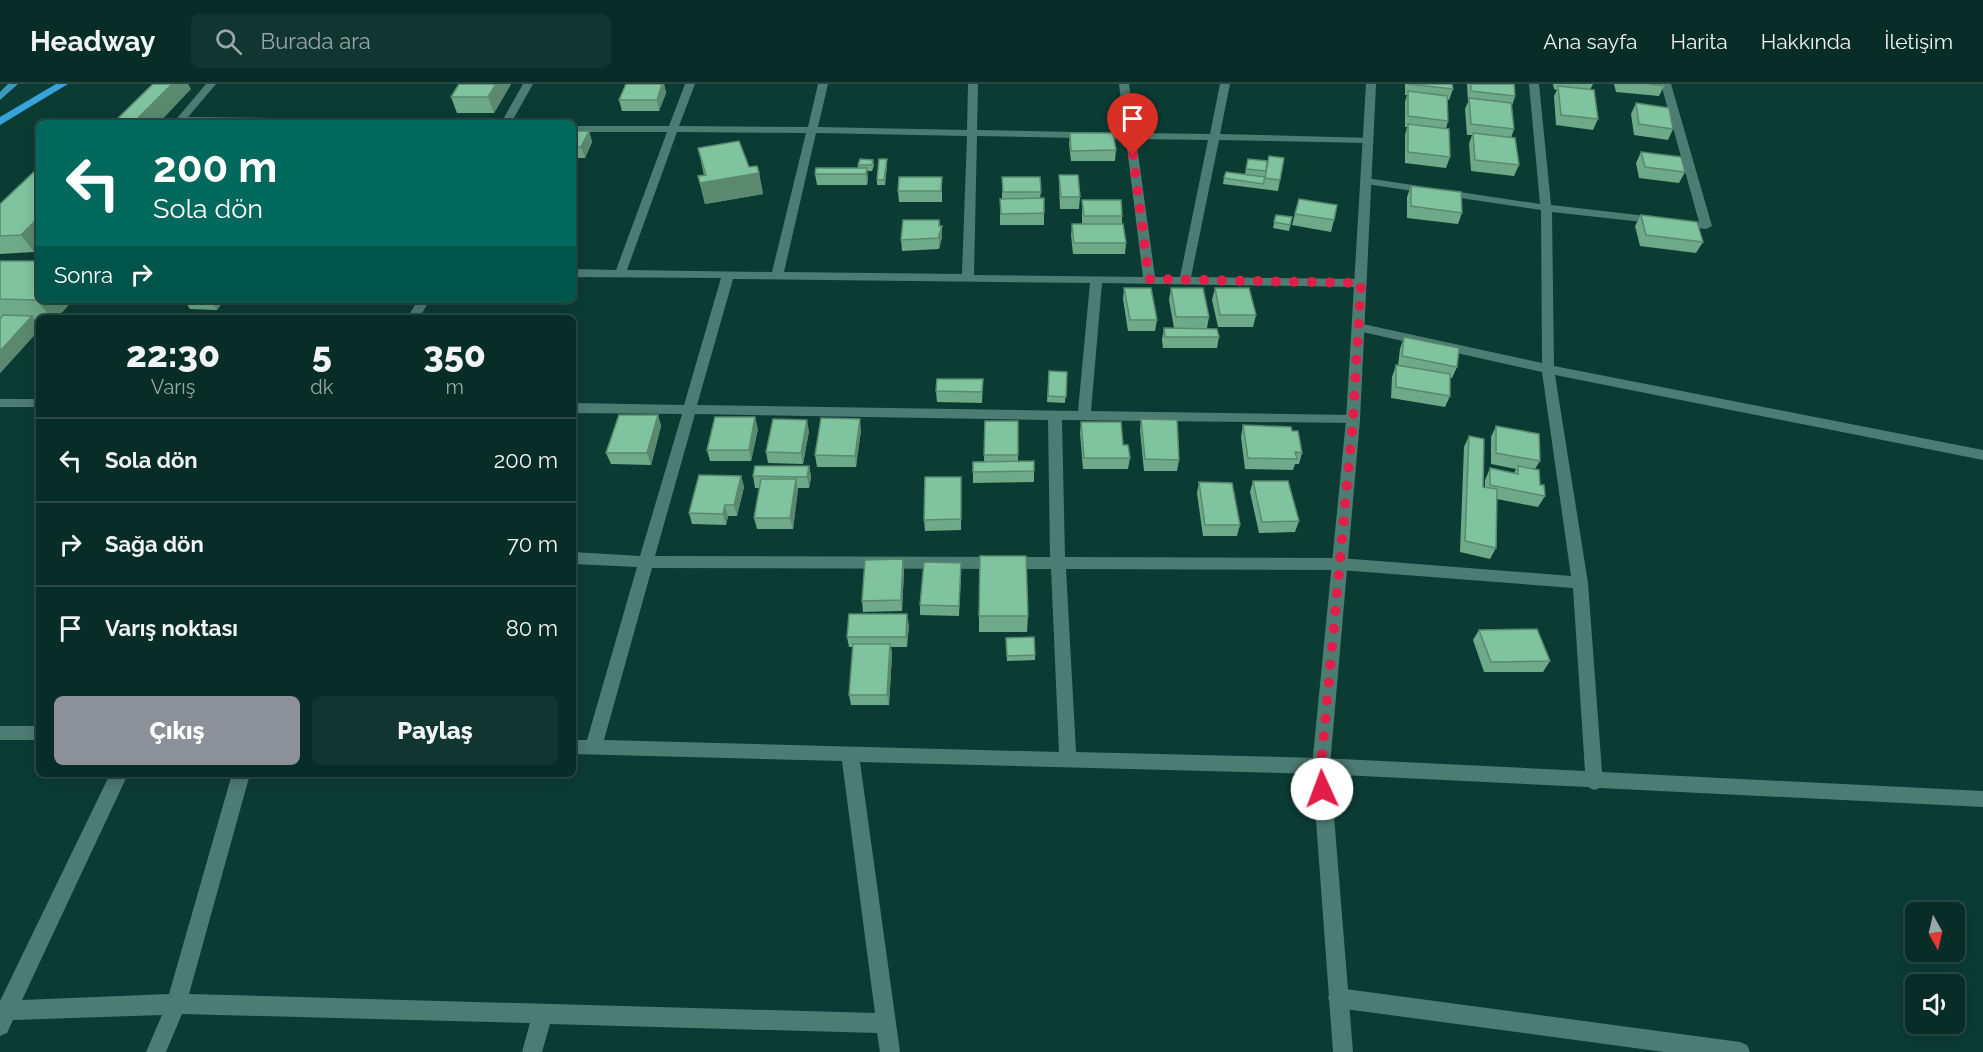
<!DOCTYPE html>
<html lang="tr">
<head>
<meta charset="utf-8">
<style>
  :root { --surface:#082d27; --page:#11352f; --text:#f1f3f6; --muted:#98a8a7; --line:#294944; --accent:#8c9099 }
  body { margin:0; font-family:Raleway,sans-serif; background:var(--page); color:var(--text); height:100vh; display:flex; flex-direction:column; font-size:22px; white-space:nowrap }
  * { box-sizing:border-box; margin:0 }
  p { font-size:20px; color:var(--muted) }
  .icon { flex:none; width:33px; height:33px; fill:none; stroke:currentColor; stroke-width:2; stroke-linecap:round; stroke-linejoin:round }
  .map { position:relative; flex:1; overflow:hidden }
  .drawer { position:absolute; left:36px; top:231px; width:540px; height:462px; display:flex; flex-direction:column; background:var(--surface); border-radius:9px; box-shadow:0 3px 15px #0003,0 0 0 2px var(--line) }
  .drawer>* { flex:none }
  .hud { position:absolute; left:36px; top:36px; width:540px; height:183px; border-radius:9px; box-shadow:0 3px 15px #0003,0 0 0 2px var(--line); background:#00695c; color:#fff; overflow:hidden }
  .needle { width:39px; rotate:172deg }
  .tools { position:absolute; left:1905px; top:818px; display:grid; gap:12px }
  .tools a { display:grid; place-items:center; width:60px; height:60px; border-radius:9px; background:var(--surface); box-shadow:0 3px 15px #0003,0 0 0 2px var(--line); font-size:30px }
  .pin { position:absolute; display:grid; place-items:center; width:51px; height:51px; color:#fff; margin:-62px -26px; border-radius:50% 50% 50% 0; rotate:-45deg; box-shadow:0 0 6px #0007 }
  .pin .icon { rotate:45deg }
  .me { position:absolute; width:66px; margin:-33px; rotate:358deg; stroke-linejoin:round; filter:drop-shadow(0 0 4px #0008) }
  .turn { display:flex; align-items:center; gap:21px; height:126px; padding:0 18px; font-size:27px }
  .turn .icon { width:78px; height:78px; stroke-width:2.5 }
  .turn b { display:block; font-size:42px; line-height:51px }
  .then { display:flex; align-items:center; height:57px; padding:0 18px; background:#0003; gap:12px; font-size:22px }
  .eta { display:flex; justify-content:space-evenly; align-items:center; height:102px; text-align:center }
  .eta b { font-size:36px; font-weight:800; line-height:42px }
  .cta { display:flex; gap:12px; margin-top:auto; padding:12px 18px }
  .cta a { flex:1; height:69px; border-radius:9px; background:var(--accent); color:#fff; font-size:24px; font-weight:800; line-height:69px; text-align:center }
  .cta a+a { background:var(--page); color:var(--text) }
  ul { padding:0; list-style:none }
  li { display:flex; align-items:center; gap:18px; height:84px; padding:0 18px; border-top:2px solid var(--line) }
  li div { flex:1 }
  li b { display:block; font-size:22px }
  li em { font-style:normal }
  header { display:flex; align-items:center; gap:36px; box-sizing:border-box; height:84px; padding:0 30px; background:var(--surface); border-bottom:2px solid var(--line) }
  header strong { font-size:28px }
  nav { display:flex; gap:33px; margin-inline-start:auto; font-size:21px }
  .search { width:420px; height:54px; background:var(--page); display:flex; align-items:center; gap:15px; box-sizing:border-box; padding:0 21px; border-radius:9px; color:var(--muted); font-size:22px }
  .map>svg:first-child { display:block }
  .lines { fill:none; stroke-linecap:round; stroke-linejoin:round }
  .minor { fill:#4d7c72; fill-rule:evenodd }
  .tertiary { fill:#4d7c72; fill-rule:evenodd }
  .primary { fill:#3d99bf; fill-rule:evenodd }
  .trunk { fill:#38a3d9; fill-rule:evenodd }
  .wall { fill:#6ea989 }
  .shaded-wall { fill:#5a896f }
  .building { fill:#80c49f; stroke:#5a896f; stroke-width:1.5 }
  .route { stroke:#e11d48; stroke-width:10; stroke-dasharray:0 18 }
</style>
</head>
<body>
<header>
<strong>Headway</strong>
<div class="search"><svg class="icon" aria-label="search" viewBox="0 0 24 24"><circle cx="10" cy="10" r="6"/><path d="M15 15l6 6"/></svg>Burada ara</div>
<nav><a>Ana sayfa</a><a>Harita</a><a>Hakkında</a><a>İletişim</a></nav>
</header>
<div class="map">
<svg width="1983" height="968" viewBox="0 0 1983 968">
  <rect width="100%" height="100%" fill="#0b3c34"/>
  <g class="lines">
    <path class="minor" d="M 206,0 L 216,0 L 188,33 L 436,36 L 441,39 L 173,39 Z
      M 523,0 L 533,0 L 511,39 L 501,39 Z
      M 685,0 L 695,0 L 679,42 L 808,43 L 818,0 L 828,0 L 818,43 L 967,46 L 968,0 L 978,0 L 977,46 L 1125,49 L 1119,0 L 1129,0 L 1135,49 L 1210,50 L 1220,0 L 1230,0 L 1220,50 L 1372,54 L 1373,56 L 1368,59 L 1219,56 L 1191,193 L 1361,195 L 1367,199 L 1361,203 L 1102,199 L 1091,327 L 1353,331 L 1360,336 L 1358,339 L 1062,336 L 1065,473 L 1340,474 L 1571,492 L 1542,288 L 1358,247 L 1352,243 L 1358,239 L 1542,279 L 1541,126 L 1366,100 L 1361,97 L 1366,94 L 1540,120 L 1529,0 L 1539,0 L 1551,121 L 1699,138 L 1661,0 L 1671,0 L 1712,142 L 1706,145 L 1552,128 L 1554,282 L 1983,366 L 1983,376 L 1555,291 L 1588,499 L 1602,688 L 1983,707 L 1983,723 L 1600,704 L 1594,706 L 1588,703 L 1321,690 L 860,678 L 900,968 L 880,968 L 877,949 L 550,940 L 542,968 L 522,968 L 530,939 L 182,930 L 166,968 L 146,968 L 162,931 L 13,936 L 7,949 L 0,952 L 0,917 L 110,690 L 128,690 L 22,916 L 169,910 L 232,690 L 250,690 L 189,910 L 875,929 L 842,677 L 573,670 L 573,656 L 587,656 L 637,483 L 573,480 L 573,468 L 640,472 L 682,330 L 573,329 L 573,319 L 684,321 L 721,194 L 573,193 L 573,185 L 616,186 L 667,48 L 573,48 L 573,42 L 669,42 ZM 677,48 L 806,49 L 772,188 L 627,186 ZM 816,49 L 967,52 L 962,190 L 784,188 ZM 977,52 L 1126,55 L 1143,193 L 974,191 ZM 1136,55 L 1208,56 L 1180,193 L 1155,193 ZM 733,195 L 1090,199 L 1078,327 L 697,321 ZM 695,330 L 1048,336 L 1050,473 L 655,472 ZM 652,484 L 1051,485 L 1059,668 L 604,656 ZM 1066,485 L 1340,486 L 1573,504 L 1585,687 L 1321,674 L 1076,668 Z
      M 418,216 L 430,216 L 419,234 L 407,234 Z
      M 0,315 L 39,315 L 39,323 L 0,323 Z
      M 0,642 L 39,642 L 39,656 L 0,656 Z
      M 1338,904 L 1740,958 L 1747,961 L 1750,968 L 1664,968 L 1338,924 L 1331,921 L 1328,914 L 1331,907 Z"/>
    <path class="tertiary" d="M 1366,0 L 1376,0 L 1360,336 L 1330,682 L 1353,968 L 1333,968 L 1312,682 L 1346,336 Z"/>
    <path class="primary" d="M 8,0 L 18,0 L 0,16 L 0,8 Z"/>
    <path class="trunk" d="M 56,0 L 68,0 L 0,41 L 0,33 Z"/>
  </g>
  <path class="wall" d="M 459,0 L 511,0 L 494,29 L 457,29 L 451,13 Z
    M 626,0 L 664,0 L 666,9 L 659,27 L 622,27 L 619,16 Z
    M 1405,0 L 1452,0 L 1453,5 L 1449,16 L 1448,16 L 1448,37 L 1446,45 L 1450,73 L 1446,84 L 1405,79 L 1405,51 L 1407,43 L 1405,43 L 1405,18 L 1407,11 L 1405,11 Z
    M 1467,0 L 1514,0 L 1515,12 L 1512,22 L 1514,45 L 1511,54 L 1519,81 L 1514,92 L 1471,87 L 1469,60 L 1472,51 L 1467,51 L 1465,25 L 1468,18 Z
    M 1553,0 L 1593,0 L 1590,6 L 1598,35 L 1593,46 L 1556,41 L 1554,12 L 1557,6 L 1554,5 Z
    M 1614,0 L 1664,0 L 1664,2 L 1659,12 L 1616,8 Z
    M 1636,19 L 1673,45 L 1668,56 L 1634,51 L 1631,30 Z
    M 573,47 L 589,47 L 592,58 L 585,74 L 573,74 Z
    M 1070,49 L 1116,66 L 1115,77 L 1071,77 L 1069,60 Z
    M 698,64 L 749,83 L 759,89 L 763,110 L 705,120 L 698,92 L 704,91 Z
    M 1641,68 L 1685,88 L 1679,99 L 1639,94 L 1636,79 Z
    M 1248,75 L 1280,96 L 1278,107 L 1223,100 L 1224,94 L 1245,90 Z
    M 873,76 L 874,81 L 872,87 L 867,87 L 868,95 L 867,101 L 817,101 L 815,90 L 858,84 L 858,81 Z
    M 887,81 L 885,101 L 877,101 L 877,96 Z
    M 39,83 L 39,163 L 34,168 L 0,170 L 0,120 Z
    M 1059,91 L 1080,113 L 1079,125 L 1060,125 L 1059,102 Z
    M 942,93 L 942,118 L 899,118 L 898,107 Z
    M 1002,93 L 1041,108 L 1040,114 L 1044,129 L 1044,141 L 1000,141 L 1000,115 L 1002,115 Z
    M 1411,102 L 1462,129 L 1458,140 L 1407,134 L 1407,113 Z
    M 1299,115 L 1334,136 L 1331,148 L 1292,141 Z
    M 1082,116 L 1122,132 L 1122,140 L 1126,159 L 1125,170 L 1073,170 L 1071,151 L 1072,140 L 1082,140 Z
    M 1276,131 L 1292,133 L 1289,147 L 1273,144 Z
    M 1641,131 L 1703,158 L 1696,169 L 1640,162 L 1635,142 Z
    M 939,136 L 942,153 L 939,165 L 902,167 L 901,156 Z
    M 0,177 L 73,216 L 57,234 L 39,234 L 39,237 L 36,237 L 39,240 L 39,246 L 0,289 Z
    M 1124,204 L 1157,236 L 1155,247 L 1128,247 L 1123,215 Z
    M 1171,204 L 1209,233 L 1207,244 L 1174,244 L 1169,216 Z
    M 1215,204 L 1256,231 L 1253,243 L 1218,243 L 1212,216 Z
    M 184,216 L 224,216 L 217,226 L 190,225 Z
    M 1164,244 L 1219,253 L 1217,264 L 1163,264 L 1162,256 Z
    M 1404,253 L 1457,283 L 1452,294 L 1450,294 L 1450,312 L 1445,323 L 1391,314 L 1392,293 L 1396,281 L 1398,282 L 1400,265 Z
    M 1049,287 L 1067,288 L 1065,319 L 1047,318 Z
    M 983,295 L 982,319 L 937,318 L 936,307 Z
    M 658,331 L 661,342 L 651,381 L 611,380 L 606,369 Z
    M 1141,335 L 1179,376 L 1177,387 L 1144,387 L 1140,346 Z
    M 985,337 L 1018,337 L 1018,378 L 1034,387 L 1034,398 L 973,399 L 973,378 L 984,378 Z
    M 1081,338 L 1123,361 L 1130,374 L 1128,385 L 1083,385 L 1080,349 Z
    M 1243,341 L 1292,347 L 1302,369 L 1299,380 L 1295,380 L 1293,386 L 1245,385 L 1241,353 Z
    M 1496,342 L 1540,377 L 1535,385 L 1540,401 L 1545,412 L 1538,423 L 1497,415 L 1496,464 L 1490,475 L 1460,468 L 1464,363 L 1469,352 L 1483,403 L 1485,403 L 1485,396 L 1490,384 L 1514,389 L 1516,385 L 1491,380 L 1491,353 Z
    M 758,345 L 751,377 L 710,377 L 707,366 Z
    M 861,346 L 856,383 L 817,383 L 815,371 Z
    M 809,347 L 803,380 L 768,379 L 766,368 Z
    M 809,382 L 811,393 L 809,404 L 798,404 L 793,445 L 757,445 L 754,434 L 760,404 L 755,404 L 753,392 Z
    M 741,392 L 744,403 L 737,432 L 728,432 L 726,441 L 692,440 L 689,429 Z
    M 961,393 L 961,446 L 925,447 L 924,436 Z
    M 1253,397 L 1299,437 L 1295,448 L 1259,449 L 1250,408 Z
    M 1199,398 L 1240,441 L 1237,452 L 1203,452 L 1197,409 Z
    M 904,486 L 902,527 L 863,528 L 862,517 Z
    M 961,489 L 959,532 L 920,531 L 920,521 Z
    M 979,532 L 1028,532 L 1027,548 L 979,548 Z
    M 909,541 L 907,563 L 891,563 L 892,570 L 889,621 L 851,621 L 849,611 L 853,563 L 849,563 L 847,553 Z
    M 1479,546 L 1550,577 L 1543,588 L 1484,588 L 1473,556 Z
    M 1006,554 L 1035,571 L 1035,576 L 1007,577 Z"/>
  <path class="shaded-wall" d="M 172,0 L 188,0 L 191,5 L 159,39 L 133,39 Z
    M 496,0 L 511,0 L 494,29 L 488,13 Z
    M 662,0 L 664,0 L 666,9 L 659,27 L 657,16 Z
    M 589,47 L 592,58 L 585,74 L 581,63 Z
    M 887,75 L 887,81 L 885,101 L 884,96 Z
    M 867,84 L 868,95 L 867,101 L 866,90 Z
    M 759,89 L 763,110 L 705,120 L 700,99 Z
    M 39,133 L 39,163 L 34,168 L 21,151 Z
    M 939,136 L 940,148 L 942,142 L 942,153 L 939,165 Z
    M 39,213 L 39,216 L 73,216 L 57,234 L 52,234 L 36,216 Z
    M 210,216 L 224,216 L 217,226 Z
    M 211,230 L 214,234 L 207,234 Z
    M 32,232 L 39,240 L 39,246 L 0,289 L 0,267 Z
    M 658,331 L 661,342 L 651,381 L 647,369 Z
    M 755,333 L 758,345 L 751,377 L 749,366 Z
    M 860,335 L 861,346 L 856,383 L 855,372 Z
    M 807,336 L 809,347 L 803,380 L 801,369 Z
    M 809,382 L 811,393 L 809,404 L 807,393 Z
    M 741,392 L 744,403 L 737,432 L 734,421 Z
    M 796,395 L 798,406 L 793,445 L 790,434 Z
    M 725,421 L 728,432 L 726,441 L 723,430 Z
    M 903,475 L 904,486 L 902,527 L 901,516 Z
    M 907,530 L 909,541 L 907,563 L 906,553 Z
    M 890,560 L 892,570 L 889,621 L 887,611 Z"/>
  <path class="building" d="M 153,0 L 172,0 L 133,39 L 113,39 Z
    M 459,0 L 496,0 L 488,13 L 451,13 Z
    M 626,0 L 662,0 L 657,16 L 619,16 Z
    M 1408,0 L 1452,0 L 1453,5 Z
    M 1471,0 L 1514,0 L 1515,12 L 1471,7 Z
    M 1649,0 L 1664,0 L 1664,2 Z
    M 1558,2 L 1594,6 L 1598,35 L 1561,31 Z
    M 1408,7 L 1447,12 L 1448,37 L 1408,32 Z
    M 1469,14 L 1511,19 L 1514,45 L 1471,40 Z
    M 1636,19 L 1669,24 L 1673,45 L 1639,40 Z
    M 426,36 L 468,36 L 467,39 L 425,39 Z
    M 1408,40 L 1449,45 L 1450,73 L 1408,68 Z
    M 573,47 L 589,47 L 581,63 L 573,63 Z
    M 1070,49 L 1113,49 L 1116,66 L 1071,67 Z
    M 1473,49 L 1515,54 L 1519,81 L 1475,76 Z
    M 739,57 L 749,83 L 757,82 L 759,89 L 700,99 L 698,92 L 706,91 L 698,64 Z
    M 1641,68 L 1681,73 L 1685,88 L 1645,83 Z
    M 1269,72 L 1284,74 L 1280,96 L 1265,94 Z
    M 860,75 L 873,76 L 872,81 L 858,81 Z
    M 879,75 L 887,75 L 884,96 L 877,96 Z
    M 1248,75 L 1267,77 L 1266,87 L 1246,85 Z
    M 39,83 L 39,133 L 21,151 L 0,152 L 0,120 Z
    M 816,84 L 867,84 L 866,90 L 815,90 Z
    M 1226,88 L 1265,93 L 1263,100 L 1224,94 Z
    M 1059,91 L 1078,91 L 1080,113 L 1061,113 Z
    M 899,93 L 942,93 L 941,107 L 898,107 Z
    M 1002,93 L 1040,93 L 1041,108 L 1003,108 Z
    M 1411,102 L 1461,108 L 1462,129 L 1411,122 Z
    M 1044,114 L 1044,129 L 1001,130 L 1000,115 Z
    M 1299,115 L 1337,121 L 1334,136 L 1295,130 Z
    M 1082,116 L 1121,116 L 1122,132 L 1084,132 Z
    M 1276,131 L 1292,133 L 1290,141 L 1274,138 Z
    M 1641,131 L 1697,138 L 1703,158 L 1646,151 Z
    M 903,136 L 939,136 L 939,142 L 942,142 L 938,154 L 901,156 Z
    M 1072,140 L 1123,140 L 1126,159 L 1074,159 Z
    M 0,177 L 39,177 L 39,213 L 36,216 L 0,215 Z
    M 1124,204 L 1151,204 L 1157,236 L 1130,236 Z
    M 1171,204 L 1203,204 L 1209,233 L 1176,233 Z
    M 1215,204 L 1249,204 L 1256,231 L 1220,231 Z
    M 183,230 L 211,230 L 207,234 L 180,234 Z
    M 3,231 L 32,232 L 0,267 L 0,235 Z
    M 1164,244 L 1217,245 L 1219,253 L 1165,253 Z
    M 1404,253 L 1459,264 L 1457,283 L 1402,272 Z
    M 1396,281 L 1450,290 L 1450,312 L 1396,303 Z
    M 1049,287 L 1067,288 L 1066,313 L 1048,312 Z
    M 937,295 L 983,295 L 982,308 L 936,307 Z
    M 619,331 L 658,331 L 647,369 L 606,369 Z
    M 715,333 L 755,333 L 749,366 L 707,366 Z
    M 821,334 L 860,335 L 855,372 L 815,371 Z
    M 773,335 L 807,336 L 801,369 L 766,368 Z
    M 1141,335 L 1177,336 L 1179,376 L 1145,375 Z
    M 985,337 L 1018,337 L 1018,371 L 984,371 Z
    M 1081,338 L 1121,338 L 1123,361 L 1128,361 L 1130,374 L 1084,374 Z
    M 1243,341 L 1291,343 L 1292,347 L 1298,347 L 1302,369 L 1295,368 L 1297,375 L 1248,374 Z
    M 1496,342 L 1539,350 L 1540,377 L 1496,369 Z
    M 1469,352 L 1484,355 L 1483,403 L 1497,405 L 1496,464 L 1465,457 Z
    M 1034,377 L 1034,387 L 973,388 L 973,378 Z
    M 755,382 L 809,382 L 807,393 L 753,392 Z
    M 1518,382 L 1539,386 L 1540,401 L 1544,401 L 1545,412 L 1490,401 L 1490,384 L 1518,390 Z
    M 699,391 L 741,392 L 734,421 L 725,421 L 723,430 L 689,429 Z
    M 925,393 L 961,393 L 961,435 L 924,436 Z
    M 761,395 L 796,395 L 790,434 L 754,434 Z
    M 1253,397 L 1288,397 L 1299,437 L 1262,438 Z
    M 1199,398 L 1232,399 L 1240,441 L 1205,441 Z
    M 980,472 L 1026,472 L 1028,532 L 979,532 Z
    M 903,475 L 901,516 L 862,517 L 865,476 Z
    M 924,478 L 961,479 L 959,522 L 920,521 Z
    M 849,530 L 907,530 L 906,553 L 847,553 Z
    M 1537,545 L 1550,577 L 1491,578 L 1479,546 Z
    M 1034,553 L 1035,571 L 1007,572 L 1006,554 Z
    M 853,560 L 890,560 L 887,611 L 849,611 Z"/>
  <g class="lines">
    <path class="route" d="M 1133,71 L 1149,195 L 1361,199 L 1353,336 L 1321,682 L 1322,705"/>
  </g>
</svg>
<div class="tools">
<a><svg class="needle" viewBox="-14 -14 28 28"><path d="M0-13l5 13h-10z" fill="#e53935"/><path d="M0 13l5-13h-10z" fill="#98a8a7"/></svg></a>
<a><svg class="icon" aria-label="sound" viewBox="0 0 24 24"><path d="M4 9h4l5-4v14l-5-4H4zM17 9q2 3 0 6"/></svg></a>
</div>
<div class="pin" style="left:1133px;top:71px;background:#d93025"><svg class="icon" aria-label="arrive" viewBox="0 0 24 24"><path d="M6 21V4h12l-3 4 3 4H6"/></svg></div>
<svg class="me" style="left:1322px;top:705px" viewBox="-20 -20 40 40"><circle r="19" fill="#fff"/><path d="M0-13L10 11 0 6-10 11z" fill="#e11d48"/></svg>
<div class="hud">
<div class="turn"><svg class="icon" aria-label="left" viewBox="0 0 24 24"><path d="M17 20v-9H6M10 6l-5 5 5 5"/></svg><div><b>200 m</b>Sola dön</div></div>
<div class="then">Sonra<svg class="icon" aria-label="right" viewBox="0 0 24 24"><path d="M7 20v-9h11M14 6l5 5-5 5"/></svg></div>
</div>
<section class="drawer">
<div class="eta">
<div><b>22:30</b><p>Varış</p></div>
<div><b>5</b><p>dk</p></div>
<div><b>350</b><p>m</p></div>
</div>
<ul>
<li><svg class="icon" aria-label="left" viewBox="0 0 24 24"><path d="M17 20v-9H6M10 6l-5 5 5 5"/></svg><div><b>Sola dön</b></div><em>200 m</em></li>
<li><svg class="icon" aria-label="right" viewBox="0 0 24 24"><path d="M7 20v-9h11M14 6l5 5-5 5"/></svg><div><b>Sağa dön</b></div><em>70 m</em></li>
<li><svg class="icon" aria-label="arrive" viewBox="0 0 24 24"><path d="M6 21V4h12l-3 4 3 4H6"/></svg><div><b>Varış noktası</b></div><em>80 m</em></li>
</ul>
<div class="cta"><a>Çıkış</a><a>Paylaş</a></div>
</section>
</div>
</body>
</html>
